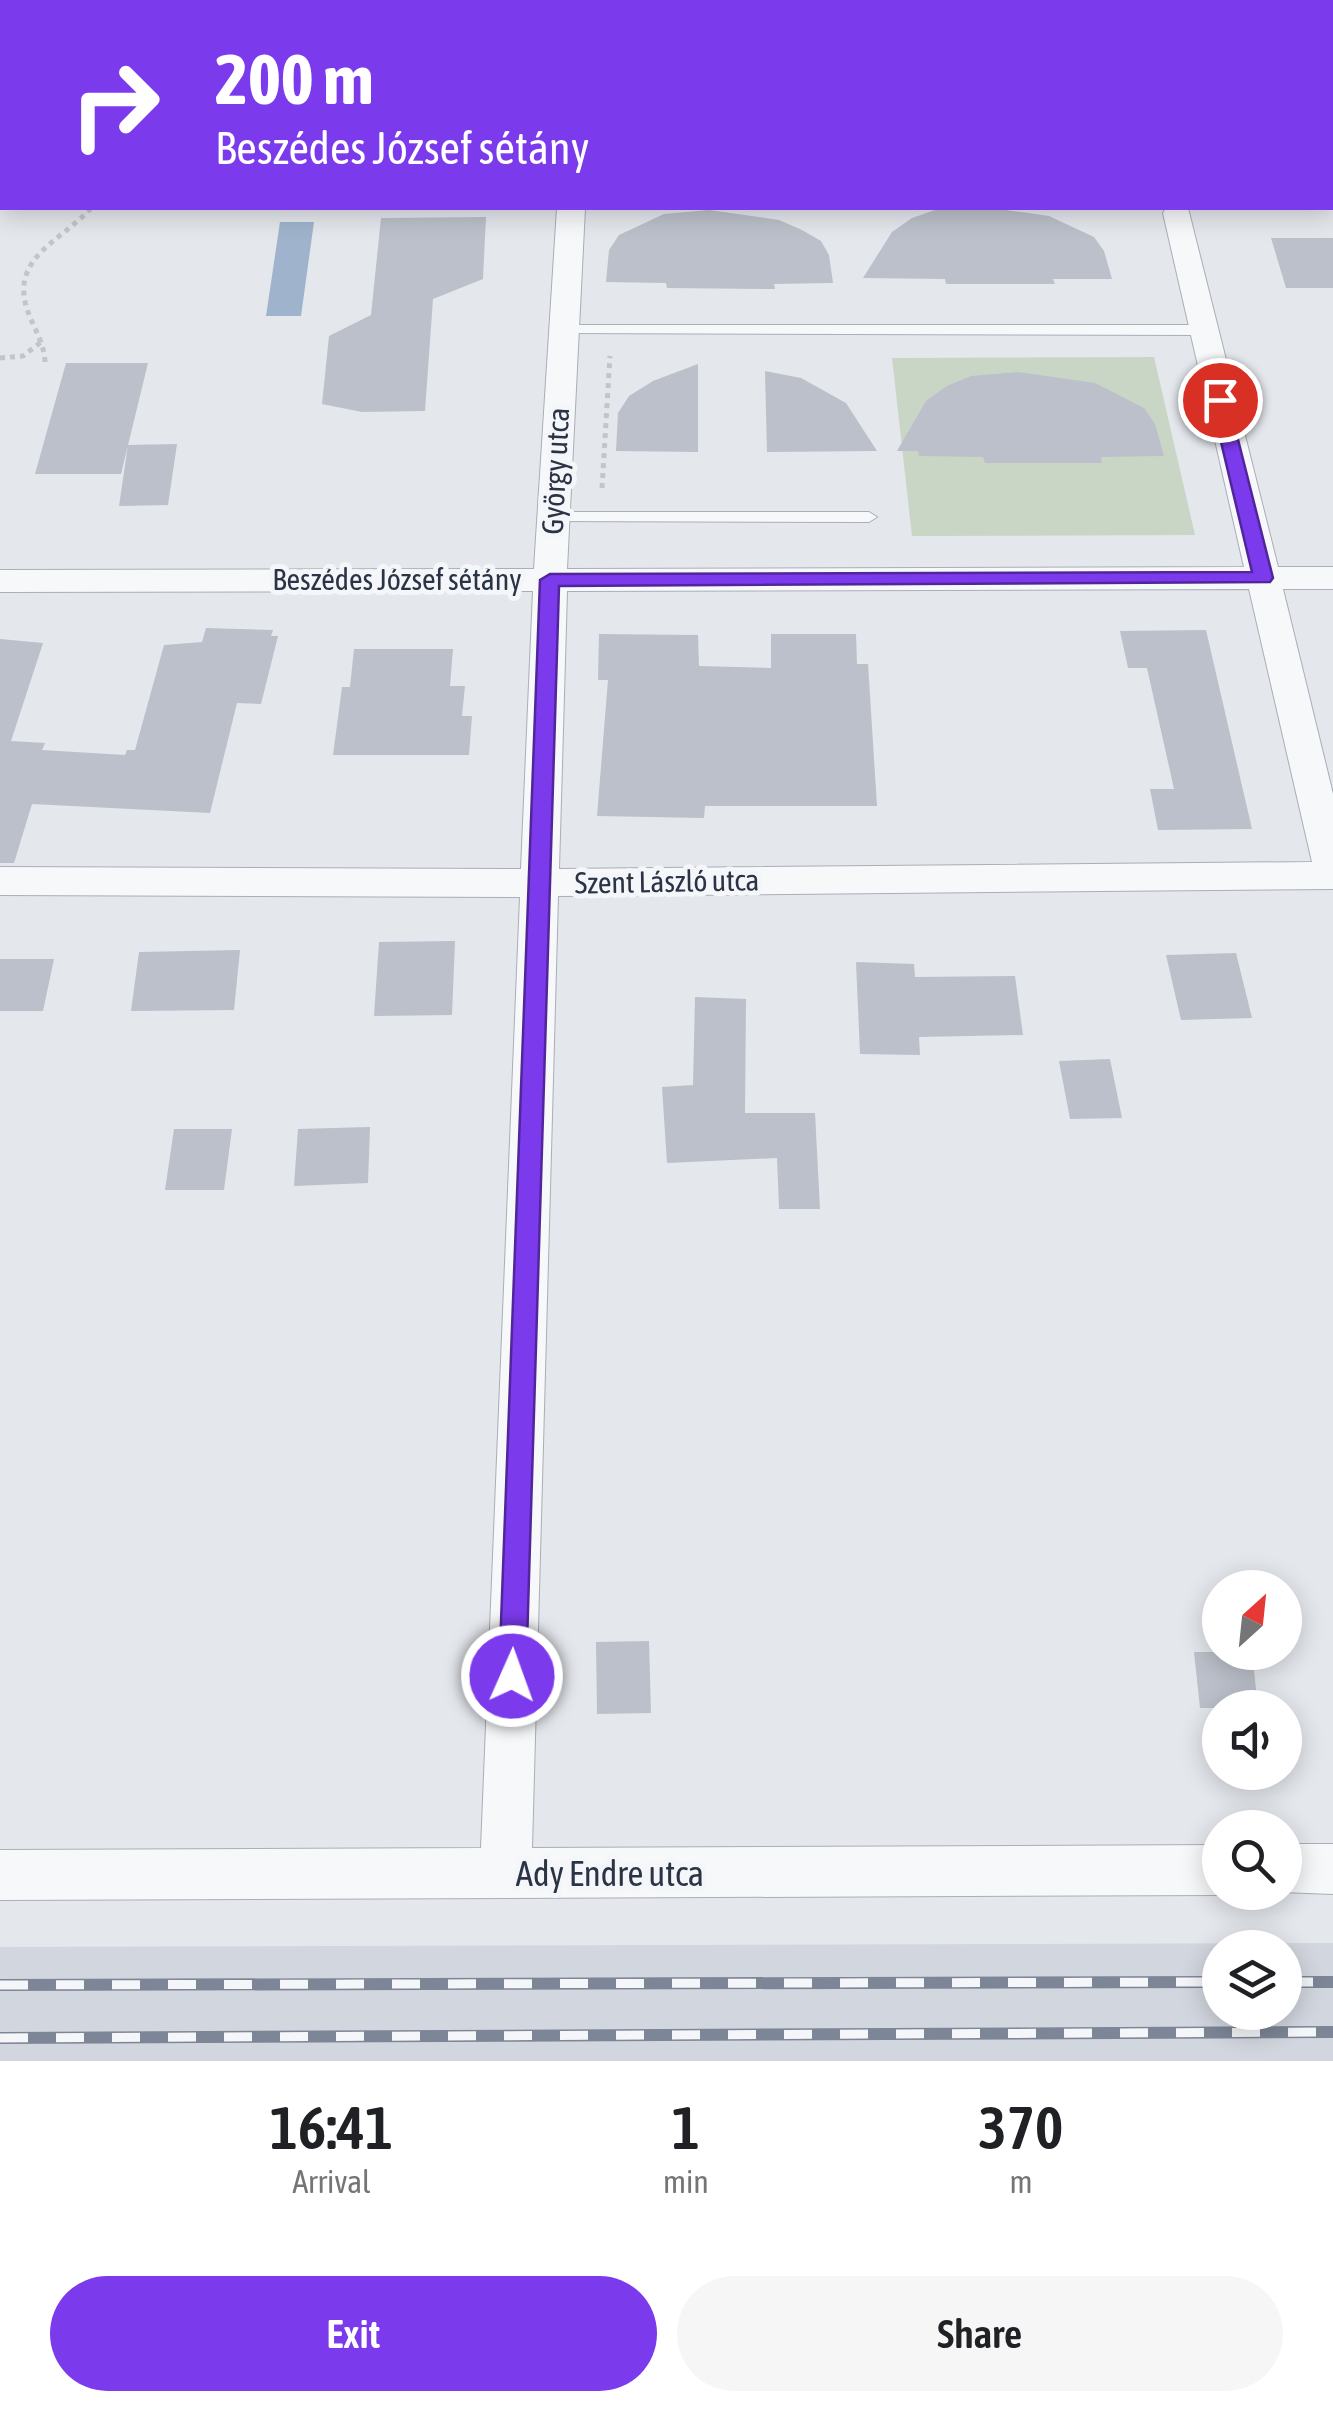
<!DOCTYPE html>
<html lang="en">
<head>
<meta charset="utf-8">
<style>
  :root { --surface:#fff; --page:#f6f6f6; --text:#202124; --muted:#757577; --accent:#7c3aed }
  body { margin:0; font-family:"Asap Condensed",sans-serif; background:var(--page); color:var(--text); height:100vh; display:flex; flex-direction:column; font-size:38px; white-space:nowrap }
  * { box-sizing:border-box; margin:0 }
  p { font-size:32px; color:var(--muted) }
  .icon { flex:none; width:55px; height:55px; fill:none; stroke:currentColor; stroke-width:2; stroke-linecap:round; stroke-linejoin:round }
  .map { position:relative; height:2061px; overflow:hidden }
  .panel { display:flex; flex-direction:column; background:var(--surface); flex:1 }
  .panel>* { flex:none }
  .hud { position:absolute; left:0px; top:0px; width:1335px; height:210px; box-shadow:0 5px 25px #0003; background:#7c3aed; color:#fff; overflow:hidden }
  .needle { width:65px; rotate:27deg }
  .fabs { position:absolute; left:1202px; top:1570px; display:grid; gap:20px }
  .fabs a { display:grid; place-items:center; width:100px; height:100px; border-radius:50%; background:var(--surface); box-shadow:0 5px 25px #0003; font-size:50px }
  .pin { position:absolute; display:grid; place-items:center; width:85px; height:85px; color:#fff; margin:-42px; border:5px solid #fff; border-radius:50%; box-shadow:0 2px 10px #0007 }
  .me { position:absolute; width:110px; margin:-55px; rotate:2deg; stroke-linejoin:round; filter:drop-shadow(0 0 8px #0008) }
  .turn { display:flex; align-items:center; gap:35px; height:210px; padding:0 50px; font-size:45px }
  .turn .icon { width:130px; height:130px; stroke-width:2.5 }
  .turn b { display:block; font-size:70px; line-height:85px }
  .eta { display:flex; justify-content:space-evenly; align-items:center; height:170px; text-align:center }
  .eta b { font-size:60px; font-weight:600; line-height:70px }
  .primary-button { display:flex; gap:20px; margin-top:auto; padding:20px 50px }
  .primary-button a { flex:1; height:115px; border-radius:60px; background:var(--accent); color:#fff; font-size:40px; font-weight:600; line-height:115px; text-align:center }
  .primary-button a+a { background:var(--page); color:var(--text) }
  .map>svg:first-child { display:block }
  .built { fill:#d2d6de; fill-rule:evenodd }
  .green { fill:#c9d6c5 }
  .water { fill:#9fb4cc }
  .building { fill:#bbc0ca }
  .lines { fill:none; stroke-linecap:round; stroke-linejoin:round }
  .lane-casing { stroke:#a9aeb7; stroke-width:2 }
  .street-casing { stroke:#a9aeb7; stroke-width:2 }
  .path { stroke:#c2c5cb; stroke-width:5; stroke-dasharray:5 5; stroke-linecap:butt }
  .lane { fill:#f7f8fa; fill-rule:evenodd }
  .street { fill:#f7f8fa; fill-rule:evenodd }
  .rail-casing { stroke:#7d8696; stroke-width:12 }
  .rail { stroke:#f4f6f9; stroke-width:9; stroke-dasharray:28; stroke-linecap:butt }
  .route { fill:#7c3aed; stroke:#51269a; stroke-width:2.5 }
  .labels { text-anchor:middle; stroke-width:10; stroke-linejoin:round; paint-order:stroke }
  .street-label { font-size:30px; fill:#2b3445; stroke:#f4f6f9 }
  .near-street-label { font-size:35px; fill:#2b3445; stroke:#f4f6f9 }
</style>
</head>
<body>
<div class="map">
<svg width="1333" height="2061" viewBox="0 0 1333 2061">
  <rect width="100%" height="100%" fill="#e4e7ec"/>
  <path class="built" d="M 1333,1943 L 1333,2061 L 0,2061 L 0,1947 ZM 1220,1948 L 1285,1948 L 1285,2012 L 1220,2012 Z"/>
  <path class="green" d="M 1154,357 L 1195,535 L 912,536 L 892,358 Z"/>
  <path class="water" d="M 0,0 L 1333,0 L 1333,112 L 1332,2 L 2,2 L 0,110 Z
    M 280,222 L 314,222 L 301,316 L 266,316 Z"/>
  <path class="building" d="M 992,208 L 1049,216 L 1094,237 L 1104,251 L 1112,279 L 1053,279 L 1055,284 L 946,284 L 945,279 L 863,278 L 892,232 L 912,218 L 935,210 Z
    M 709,210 L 779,220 L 802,230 L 821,241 L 829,255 L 833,283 L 774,284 L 775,289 L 667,288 L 666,283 L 606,282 L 609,250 L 619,235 L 664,214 Z
    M 486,217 L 483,279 L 433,299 L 425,411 L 362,412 L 322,404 L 329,336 L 371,315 L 381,218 Z
    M 1271,238 L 1333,238 L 1333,288 L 1286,288 Z
    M 66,363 L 148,363 L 121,474 L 35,474 Z
    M 698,364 L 698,452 L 616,451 L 618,413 L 629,396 L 653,381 Z
    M 765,371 L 801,378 L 846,403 L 877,451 L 767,452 Z
    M 1018,372 L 1095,383 L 1144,408 L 1155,424 L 1164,456 L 1101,457 L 1102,463 L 985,463 L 983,457 L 919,456 L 918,451 L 897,451 L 926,401 L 947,386 L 971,376 Z
    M 177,444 L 168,505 L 119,506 L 128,445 Z
    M 206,628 L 273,630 L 271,636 L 278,636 L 261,704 L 237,703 L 210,813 L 32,804 L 14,863 L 0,863 L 0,639 L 43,643 L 11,741 L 45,743 L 42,750 L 125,755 L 127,750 L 135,750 L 164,645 L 202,642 Z
    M 1206,630 L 1252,829 L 1158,830 L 1150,789 L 1174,789 L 1147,668 L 1128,668 L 1120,631 Z
    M 599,634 L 698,635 L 699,666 L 771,668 L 771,634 L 856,634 L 857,664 L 868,664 L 877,806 L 705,806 L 704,818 L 597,816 L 608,680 L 598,680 Z
    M 354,649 L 453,649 L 450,686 L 465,686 L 462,716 L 472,716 L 469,755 L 333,755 L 342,687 L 350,687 Z
    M 455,941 L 452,1015 L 374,1016 L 379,942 Z
    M 240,950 L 234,1010 L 131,1011 L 139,952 Z
    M 1236,953 L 1252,1018 L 1181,1020 L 1166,955 Z
    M 0,959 L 54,959 L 43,1011 L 0,1011 Z
    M 856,962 L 914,964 L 915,977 L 1015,976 L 1023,1035 L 919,1037 L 920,1055 L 860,1054 Z
    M 695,997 L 746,999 L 745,1113 L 815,1113 L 820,1209 L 779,1209 L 777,1158 L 667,1163 L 662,1087 L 693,1085 Z
    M 1110,1059 L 1122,1118 L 1070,1119 L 1059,1061 Z
    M 370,1127 L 368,1183 L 294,1186 L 298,1129 Z
    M 174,1129 L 232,1129 L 224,1190 L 165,1190 Z
    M 649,1641 L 651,1713 L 597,1714 L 596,1642 Z
    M 1194,1652 L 1252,1652 L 1258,1708 L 1200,1708 Z"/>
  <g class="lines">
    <defs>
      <path id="lane" d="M 564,325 L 1202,325 L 1210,330 L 1202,335 L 559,333 L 559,327 Z
        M 553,512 L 869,512 L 877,517 L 869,522 L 547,521 L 545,517 Z"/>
      <path id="street" d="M 1332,115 L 1333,115 L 1333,131 L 1332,131 Z
        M 0,121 L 2,121 L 2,137 L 0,137 Z
        M 557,208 L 585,208 L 567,569 L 1244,567 L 1163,213 L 1166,208 L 1188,208 L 1278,567 L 1333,567 L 1333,589 L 1283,589 L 1333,794 L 1333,889 L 558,896 L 532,1848 L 1220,1845 L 1220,1892 L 1226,1892 L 1220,1895 L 0,1900 L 0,1850 L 481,1848 L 520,897 L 0,895 L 0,867 L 521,869 L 533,591 L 0,592 L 0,570 L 534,569 ZM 1249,589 L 1312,862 L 559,869 L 567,591 Z
        M 1285,1844 L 1333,1844 L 1333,1894 L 1281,1892 L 1285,1892 Z"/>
    </defs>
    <use href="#lane" class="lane-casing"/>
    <use href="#street" class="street-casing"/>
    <path class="path" d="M 586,2 L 593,0
      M 0,358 L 23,356 L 41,342
      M 45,362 C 44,342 33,327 27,309 C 10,257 63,240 91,208
      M 602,488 L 610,356"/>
    <use href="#lane" class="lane"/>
    <use href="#street" class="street"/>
    <defs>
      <path id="rail" d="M 1285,1982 L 1333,1982
        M 0,1985 L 1220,1982
        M 0,2038 L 1333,2032"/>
    </defs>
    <use href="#rail" class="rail-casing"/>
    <use href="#rail" class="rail"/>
  </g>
  <path class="route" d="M 1220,394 L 1228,400 L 1273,578 L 1270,582 L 559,586 L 526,1676 L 522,1686 L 512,1689 L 503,1686 L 499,1676 L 540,580 L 550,574 L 1252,572 L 1211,400 Z"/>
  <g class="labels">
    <g class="street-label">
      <text transform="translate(556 471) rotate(-87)" y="10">György utca</text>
      <text x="397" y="590">Beszédes József sétány</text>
      <text transform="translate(667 882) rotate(-1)" y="10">Szent László utca</text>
    </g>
    <g class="near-street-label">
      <text x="610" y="1886">Ady Endre utca</text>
    </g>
  </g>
</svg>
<div class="fabs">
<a><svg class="needle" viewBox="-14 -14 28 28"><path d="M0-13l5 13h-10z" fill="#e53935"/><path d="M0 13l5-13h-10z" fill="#757577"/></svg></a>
<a><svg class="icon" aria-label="sound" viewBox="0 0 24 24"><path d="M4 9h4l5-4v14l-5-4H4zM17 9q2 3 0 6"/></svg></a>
<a><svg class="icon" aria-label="search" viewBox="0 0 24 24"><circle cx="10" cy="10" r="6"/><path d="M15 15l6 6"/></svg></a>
<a><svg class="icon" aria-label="layers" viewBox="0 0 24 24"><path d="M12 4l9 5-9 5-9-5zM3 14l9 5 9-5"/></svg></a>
</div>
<div class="pin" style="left:1220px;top:400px;background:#d93025"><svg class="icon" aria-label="arrive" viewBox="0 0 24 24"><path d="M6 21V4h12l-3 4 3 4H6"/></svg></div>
<svg class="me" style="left:512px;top:1676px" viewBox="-20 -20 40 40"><circle r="17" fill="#7c3aed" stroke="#fff" stroke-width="3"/><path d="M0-11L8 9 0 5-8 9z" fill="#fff"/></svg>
<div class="hud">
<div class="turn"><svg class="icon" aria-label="right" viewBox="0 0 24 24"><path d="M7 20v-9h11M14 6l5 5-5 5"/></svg><div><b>200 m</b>Beszédes József sétány</div></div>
</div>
</div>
<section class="panel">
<div class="eta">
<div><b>16:41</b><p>Arrival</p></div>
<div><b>1</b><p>min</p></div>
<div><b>370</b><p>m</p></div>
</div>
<div class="primary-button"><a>Exit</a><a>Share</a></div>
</section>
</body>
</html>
